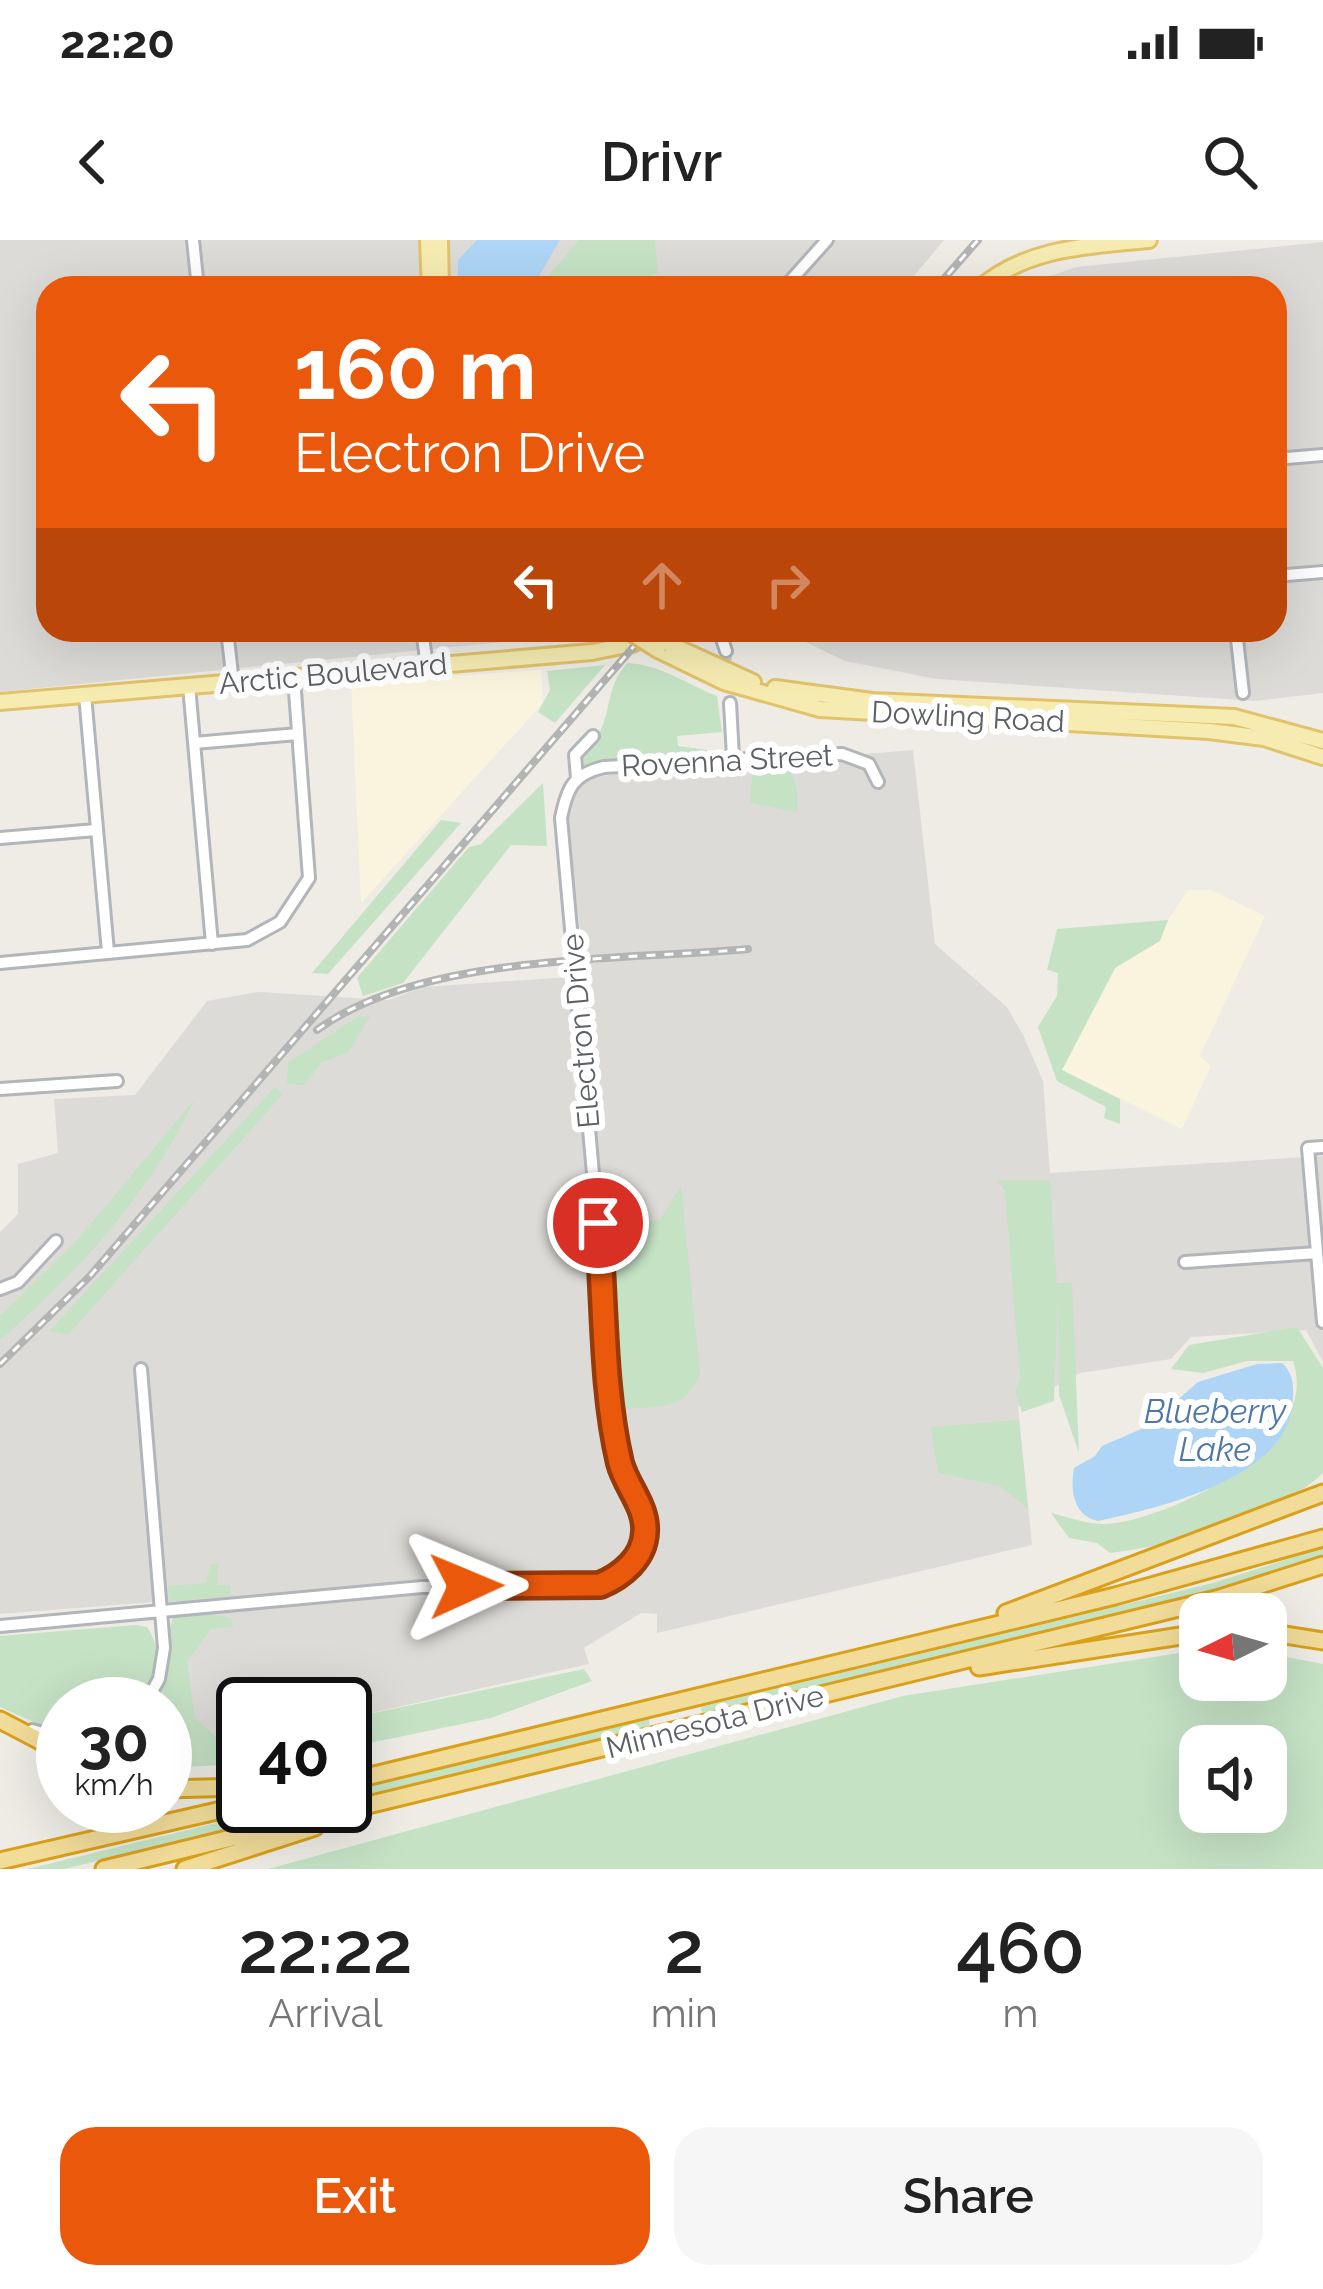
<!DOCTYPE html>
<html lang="en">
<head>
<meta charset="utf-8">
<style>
  :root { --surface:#fff; --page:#f6f6f6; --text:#222; --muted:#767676; --accent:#ea580c }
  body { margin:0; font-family:Raleway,sans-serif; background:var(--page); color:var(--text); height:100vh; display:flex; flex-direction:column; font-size:45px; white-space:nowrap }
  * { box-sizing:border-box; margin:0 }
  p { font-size:39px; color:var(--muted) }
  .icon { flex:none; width:66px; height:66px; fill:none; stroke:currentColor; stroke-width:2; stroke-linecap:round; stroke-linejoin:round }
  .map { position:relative; height:1629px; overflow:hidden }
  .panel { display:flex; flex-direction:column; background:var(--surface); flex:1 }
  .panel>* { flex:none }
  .hud { position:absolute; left:36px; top:36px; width:1251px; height:366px; border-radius:36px; box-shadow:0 12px 48px #0002; background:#ea580c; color:#fff; overflow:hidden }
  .needle { width:78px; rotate:265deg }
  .buttons { position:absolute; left:1179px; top:1353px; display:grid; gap:24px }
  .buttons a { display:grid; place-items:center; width:108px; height:108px; border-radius:24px; background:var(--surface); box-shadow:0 12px 48px #0002; font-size:60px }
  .speed { position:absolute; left:36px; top:1437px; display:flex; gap:24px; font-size:60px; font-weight:700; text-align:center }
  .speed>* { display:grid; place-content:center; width:156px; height:156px; border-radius:50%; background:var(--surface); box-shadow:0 12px 48px #0002; line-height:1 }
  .speed small { font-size:30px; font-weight:400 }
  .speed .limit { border:6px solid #111; border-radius:18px; background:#fff; color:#111 }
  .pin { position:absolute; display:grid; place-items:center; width:102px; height:102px; color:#fff; margin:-51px; border:6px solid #fff; border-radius:50%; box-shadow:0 3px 12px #0007 }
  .me { position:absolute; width:132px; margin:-66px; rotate:89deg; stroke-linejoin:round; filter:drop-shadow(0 0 9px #0008) }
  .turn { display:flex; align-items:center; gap:42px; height:252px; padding:0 60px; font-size:54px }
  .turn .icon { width:156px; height:156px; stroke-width:2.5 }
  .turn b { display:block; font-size:84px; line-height:102px }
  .lanes { display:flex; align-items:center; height:114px; padding:0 60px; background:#0003; justify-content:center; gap:60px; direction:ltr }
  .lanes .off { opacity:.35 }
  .eta { display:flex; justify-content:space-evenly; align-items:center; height:204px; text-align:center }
  .eta b { font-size:72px; font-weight:600; line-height:84px }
  .action { display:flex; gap:24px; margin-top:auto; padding:24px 60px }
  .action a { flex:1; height:138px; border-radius:36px; background:var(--accent); color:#fff; font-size:48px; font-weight:600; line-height:138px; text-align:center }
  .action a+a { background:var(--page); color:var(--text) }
  .status { display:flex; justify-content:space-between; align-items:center; height:84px; padding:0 60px; background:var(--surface); direction:ltr }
  .status svg { height:33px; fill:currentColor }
  header { display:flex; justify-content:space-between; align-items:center; height:156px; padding:0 60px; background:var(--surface); font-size:54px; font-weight:600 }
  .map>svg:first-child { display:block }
  .commercial { fill:#faf4de }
  .industrial { fill:#dddbd7 }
  .green { fill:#c5e2c5; fill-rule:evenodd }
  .water { fill:#aed5f5 }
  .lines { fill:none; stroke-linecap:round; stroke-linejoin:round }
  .minor-tunnel { stroke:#cac9c5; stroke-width:10; stroke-dasharray:10 5; stroke-linecap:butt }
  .minor-casing { stroke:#b2b5b9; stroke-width:16 }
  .major-casing { stroke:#e2c26a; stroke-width:20 }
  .highway-casing { stroke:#daa019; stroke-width:21 }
  .minor { stroke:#fff; stroke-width:10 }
  .major { stroke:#f6ecb2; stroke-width:14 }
  .highway { stroke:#f1dc99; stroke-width:15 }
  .rail-casing { stroke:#b3b4b4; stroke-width:8 }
  .rail { stroke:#fff; stroke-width:3; stroke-dasharray:9; stroke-linecap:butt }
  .major-bridge-casing { stroke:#e2c26a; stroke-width:20; stroke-linecap:butt }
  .major-bridge { stroke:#f6ecb2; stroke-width:14 }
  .route-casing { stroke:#983908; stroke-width:30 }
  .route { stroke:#ea580c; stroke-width:21 }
  .labels { text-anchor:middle; stroke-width:12; stroke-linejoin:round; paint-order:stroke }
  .street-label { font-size:30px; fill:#5d6064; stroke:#fff }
  .water-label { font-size:33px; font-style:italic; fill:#4c77a6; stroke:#fff }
</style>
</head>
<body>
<div class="status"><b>22:20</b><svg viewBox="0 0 49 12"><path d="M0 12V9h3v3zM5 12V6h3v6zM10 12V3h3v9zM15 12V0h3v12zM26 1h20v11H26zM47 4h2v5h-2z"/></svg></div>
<header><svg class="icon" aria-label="back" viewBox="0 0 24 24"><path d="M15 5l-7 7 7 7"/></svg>Drivr<svg class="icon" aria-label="search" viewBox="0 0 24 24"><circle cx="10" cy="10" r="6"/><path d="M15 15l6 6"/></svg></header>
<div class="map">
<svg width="1323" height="1629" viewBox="0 0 1323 1629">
  <rect width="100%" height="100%" fill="#eeece5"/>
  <path class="commercial" d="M 541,430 L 543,463 L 361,663 L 351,443 Z
    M 1188,650 L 1211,650 L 1265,676 L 1200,816 L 1211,826 L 1182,889 L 1062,830 L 1117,726 L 1160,692 Z"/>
  <path class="industrial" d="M 0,0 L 944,0 L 904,48 L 48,48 L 48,390 L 624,390 L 0,452 Z
    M 1323,2 L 1323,453 L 1255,461 L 937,439 L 845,421 L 781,390 L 1275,390 L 1275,48 L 1014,48 L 1077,27 Z
    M 913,510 L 935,704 L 1007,767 L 1024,797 L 1043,841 L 1050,933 L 1323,916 L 1323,1122 L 1306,1090 L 1191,1097 L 1171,1119 L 1080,1133 L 1018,1167 L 1032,1305 L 657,1393 L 657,1374 L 641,1373 L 584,1408 L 589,1424 L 345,1479 L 345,1464 L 243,1464 L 243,1502 L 222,1507 L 192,1485 L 180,1360 L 0,1374 L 0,992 L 18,974 L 18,924 L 58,913 L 54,859 L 135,855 L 207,761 L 258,752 L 389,760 L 423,747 L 585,736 L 568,586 L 570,555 L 587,537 Z"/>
  <path class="green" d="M 579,0 L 655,0 L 658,33 L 645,38 L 645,47 L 545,48 L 544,41 Z
    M 627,423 C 660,424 686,444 717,456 L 722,492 L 677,496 L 678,506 L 707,510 L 707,515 L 584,528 L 583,516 C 618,479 599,457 627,423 Z
    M 605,425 L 555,483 L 538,472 L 550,450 L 547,431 Z
    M 775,523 L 787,524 L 797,548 L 797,572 L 750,563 L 752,536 Z
    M 543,543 L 547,606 L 511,605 L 403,743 L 363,756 L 357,738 L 469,607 L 481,604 Z
    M 441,580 L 461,583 L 328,734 L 312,733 Z
    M 1168,680 L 1160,701 L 1115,728 L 1062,830 L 1120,859 L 1120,884 L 1104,878 L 1106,867 L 1057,841 L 1038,787 L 1057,756 L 1058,733 L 1047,730 L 1057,689 Z
    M 370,776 L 348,813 L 322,822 L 304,845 L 287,844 L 288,823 L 357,777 Z
    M 275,847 L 283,854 L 68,1095 L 49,1091 Z
    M 195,859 C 150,953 79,1032 0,1100 L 0,1076 L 77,1000 Z
    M 997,940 L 1050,940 L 1057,1043 L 1072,1043 L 1079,1213 L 1059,1155 L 1058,1057 L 1054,1161 L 1022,1172 L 1015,1151 L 1020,1139 L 1005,951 Z
    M 681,945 L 700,1134 C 685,1171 661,1166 624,1169 L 616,1158 L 602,986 L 660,980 Z
    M 1297,1087 L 1323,1128 L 1323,1233 C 1271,1282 1179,1304 1110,1313 L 1097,1303 L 1069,1298 L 1051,1273 C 1068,1277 1089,1285 1106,1284 C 1168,1280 1323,1207 1293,1121 L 1247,1121 L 1203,1133 L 1171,1129 L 1189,1105 Z
    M 1019,1180 L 1028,1269 L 1000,1246 L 938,1233 L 931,1187 Z
    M 1323,1308 L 1323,1316 L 1249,1340 L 703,1477 L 701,1467 L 1213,1343 Z
    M 218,1323 L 217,1345 L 230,1345 L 231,1356 L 169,1362 L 168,1346 L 206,1343 L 210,1324 Z
    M 213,1374 L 232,1379 L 233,1387 L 211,1389 L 187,1422 L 195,1478 L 215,1496 L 243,1494 L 243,1524 L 165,1528 L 165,1464 L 157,1464 C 165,1436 165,1403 173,1377 Z
    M 136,1385 L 147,1387 C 166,1415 155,1438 136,1464 L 63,1464 L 63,1495 L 0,1467 L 0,1396 Z
    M 1192,1411 L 1200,1411 L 1200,1440 L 1266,1440 L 1266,1413 L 1323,1424 L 1323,1629 L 268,1629 L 903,1456 ZM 1200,1506 L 1266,1506 L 1266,1572 L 1200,1572 Z
    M 584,1429 L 592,1441 L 491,1478 L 345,1508 L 345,1479 Z
    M 649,1479 L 650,1488 L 345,1562 L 345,1552 Z
    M 286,1566 L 326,1566 L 64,1629 L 28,1629 Z"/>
  <path class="water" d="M 477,0 L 560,0 L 532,48 L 458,48 L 458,20 Z
    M 1282,1123 C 1295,1135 1294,1150 1292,1167 C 1283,1239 1158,1268 1098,1281 C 1073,1276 1070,1249 1074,1228 L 1095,1216 L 1102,1206 L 1148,1186 L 1198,1142 L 1257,1124 Z"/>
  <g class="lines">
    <path class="minor-tunnel" d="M 726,411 L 730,463"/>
    <defs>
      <path id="minor" d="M 193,0 L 198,48
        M 784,48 L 827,0
        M 1275,219 L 1323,215
        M 1275,336 L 1323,332
        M 227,390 L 233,443
        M 422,390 L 427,426
        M 719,390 L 726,411
        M 1236,390 L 1243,453
        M 189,446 L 212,704
        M 85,455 L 108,712
        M 730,463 L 733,517
        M 194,503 L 298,494
        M 577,538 L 575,515 L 593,496
        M 0,598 L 96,590
        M 0,723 L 247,700 L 280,682 L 309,638 L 294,438
        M 0,849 L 117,841
        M 1323,907 L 1308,908 L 1323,1082
        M 1185,1022 L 1317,1013
        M 0,1049 L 18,1042 L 56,1001
        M 141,1129 L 164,1408 L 159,1439 L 145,1464
        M 0,1386 L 422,1347 L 600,1345 C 674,1316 634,1273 621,1225 C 616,1207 616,1186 614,1167 L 561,578 C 567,548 573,534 604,527 L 842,514 L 869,524 L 878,542
        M 32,1490 L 63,1498"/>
      <path id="major" d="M 428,0 L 430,48
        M 440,0 L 441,48
        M 980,48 C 1027,7 1089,6 1149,0
        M 670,404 L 753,442
        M 658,410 L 724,442 L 820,469 L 1209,491 L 1264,498 L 1323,517
        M 775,448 L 872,461 L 1234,477 L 1323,501
        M 0,462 L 592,412 L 632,404 L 662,390"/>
      <path id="highway" d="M 1006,1373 L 1323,1253
        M 1266,1392 L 1323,1401
        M 979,1427 L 1200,1393
        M 0,1480 L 63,1513
        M 345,1542 L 1115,1356 L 1323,1298
        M 165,1549 L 243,1547
        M 0,1621 L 243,1565
        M 104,1629 L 1220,1358 L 1323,1325
        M 185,1629 L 315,1587"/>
    </defs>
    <use href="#minor" class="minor-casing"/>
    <use href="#major" class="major-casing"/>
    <use href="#highway" class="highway-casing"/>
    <use href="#minor" class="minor"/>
    <use href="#major" class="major"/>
    <use href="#highway" class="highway"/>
    <defs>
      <path id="rail" d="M 936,48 L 978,0
        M 317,790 C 422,713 619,721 748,709
        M 0,1124 L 90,1036 L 648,390"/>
    </defs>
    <use href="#rail" class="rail-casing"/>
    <use href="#rail" class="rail"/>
    <defs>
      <path id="major-bridge" d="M 627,390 L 658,410
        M 649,390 L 670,404"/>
    </defs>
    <use href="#major-bridge" class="major-bridge-casing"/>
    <use href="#major-bridge" class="major-bridge"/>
  </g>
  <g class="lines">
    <defs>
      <path id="route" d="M 466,1346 L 600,1345 C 622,1336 644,1318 645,1292 C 647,1267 626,1246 620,1223 C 602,1147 605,1061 598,983"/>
    </defs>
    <use href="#route" class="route-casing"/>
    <use href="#route" class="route"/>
  </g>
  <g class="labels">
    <g class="street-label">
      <text transform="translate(333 434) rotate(-5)" y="10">Arctic Boulevard</text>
      <text transform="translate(968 477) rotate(3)" y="10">Dowling Road</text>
      <text transform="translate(727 521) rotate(-3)" y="10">Rovenna Street</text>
      <text transform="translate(581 791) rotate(-95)" y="10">Electron Drive</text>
      <text transform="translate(715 1482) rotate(-14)" y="10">Minnesota Drive</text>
    </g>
    <g class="water-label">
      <text x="1215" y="1183">Blueberry<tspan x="1215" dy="38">Lake</tspan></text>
    </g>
  </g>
</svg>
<div class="buttons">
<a><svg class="needle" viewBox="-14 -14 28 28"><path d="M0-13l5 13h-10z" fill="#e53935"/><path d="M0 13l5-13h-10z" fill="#767676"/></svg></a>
<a><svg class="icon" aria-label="sound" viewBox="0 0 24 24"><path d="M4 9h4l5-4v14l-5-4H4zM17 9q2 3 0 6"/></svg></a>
</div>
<div class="speed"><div>30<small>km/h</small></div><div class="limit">40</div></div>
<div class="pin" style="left:598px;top:983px;background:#d93025"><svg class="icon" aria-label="arrive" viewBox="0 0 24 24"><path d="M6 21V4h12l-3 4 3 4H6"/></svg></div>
<svg class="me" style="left:466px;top:1346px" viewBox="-20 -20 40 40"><path d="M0-17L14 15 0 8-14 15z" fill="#ea580c" stroke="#fff" stroke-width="4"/></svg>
<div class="hud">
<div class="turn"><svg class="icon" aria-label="left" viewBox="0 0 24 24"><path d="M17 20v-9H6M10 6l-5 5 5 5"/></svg><div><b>160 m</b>Electron Drive</div></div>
<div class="lanes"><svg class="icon" aria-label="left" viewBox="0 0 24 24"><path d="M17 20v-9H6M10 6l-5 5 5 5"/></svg><svg class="icon off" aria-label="ahead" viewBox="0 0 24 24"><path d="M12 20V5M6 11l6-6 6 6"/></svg><svg class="icon off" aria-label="right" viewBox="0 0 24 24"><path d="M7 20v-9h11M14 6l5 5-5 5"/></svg></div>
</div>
</div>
<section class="panel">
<div class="eta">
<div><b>22:22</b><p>Arrival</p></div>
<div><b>2</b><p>min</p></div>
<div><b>460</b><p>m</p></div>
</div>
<div class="action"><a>Exit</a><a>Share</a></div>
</section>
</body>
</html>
